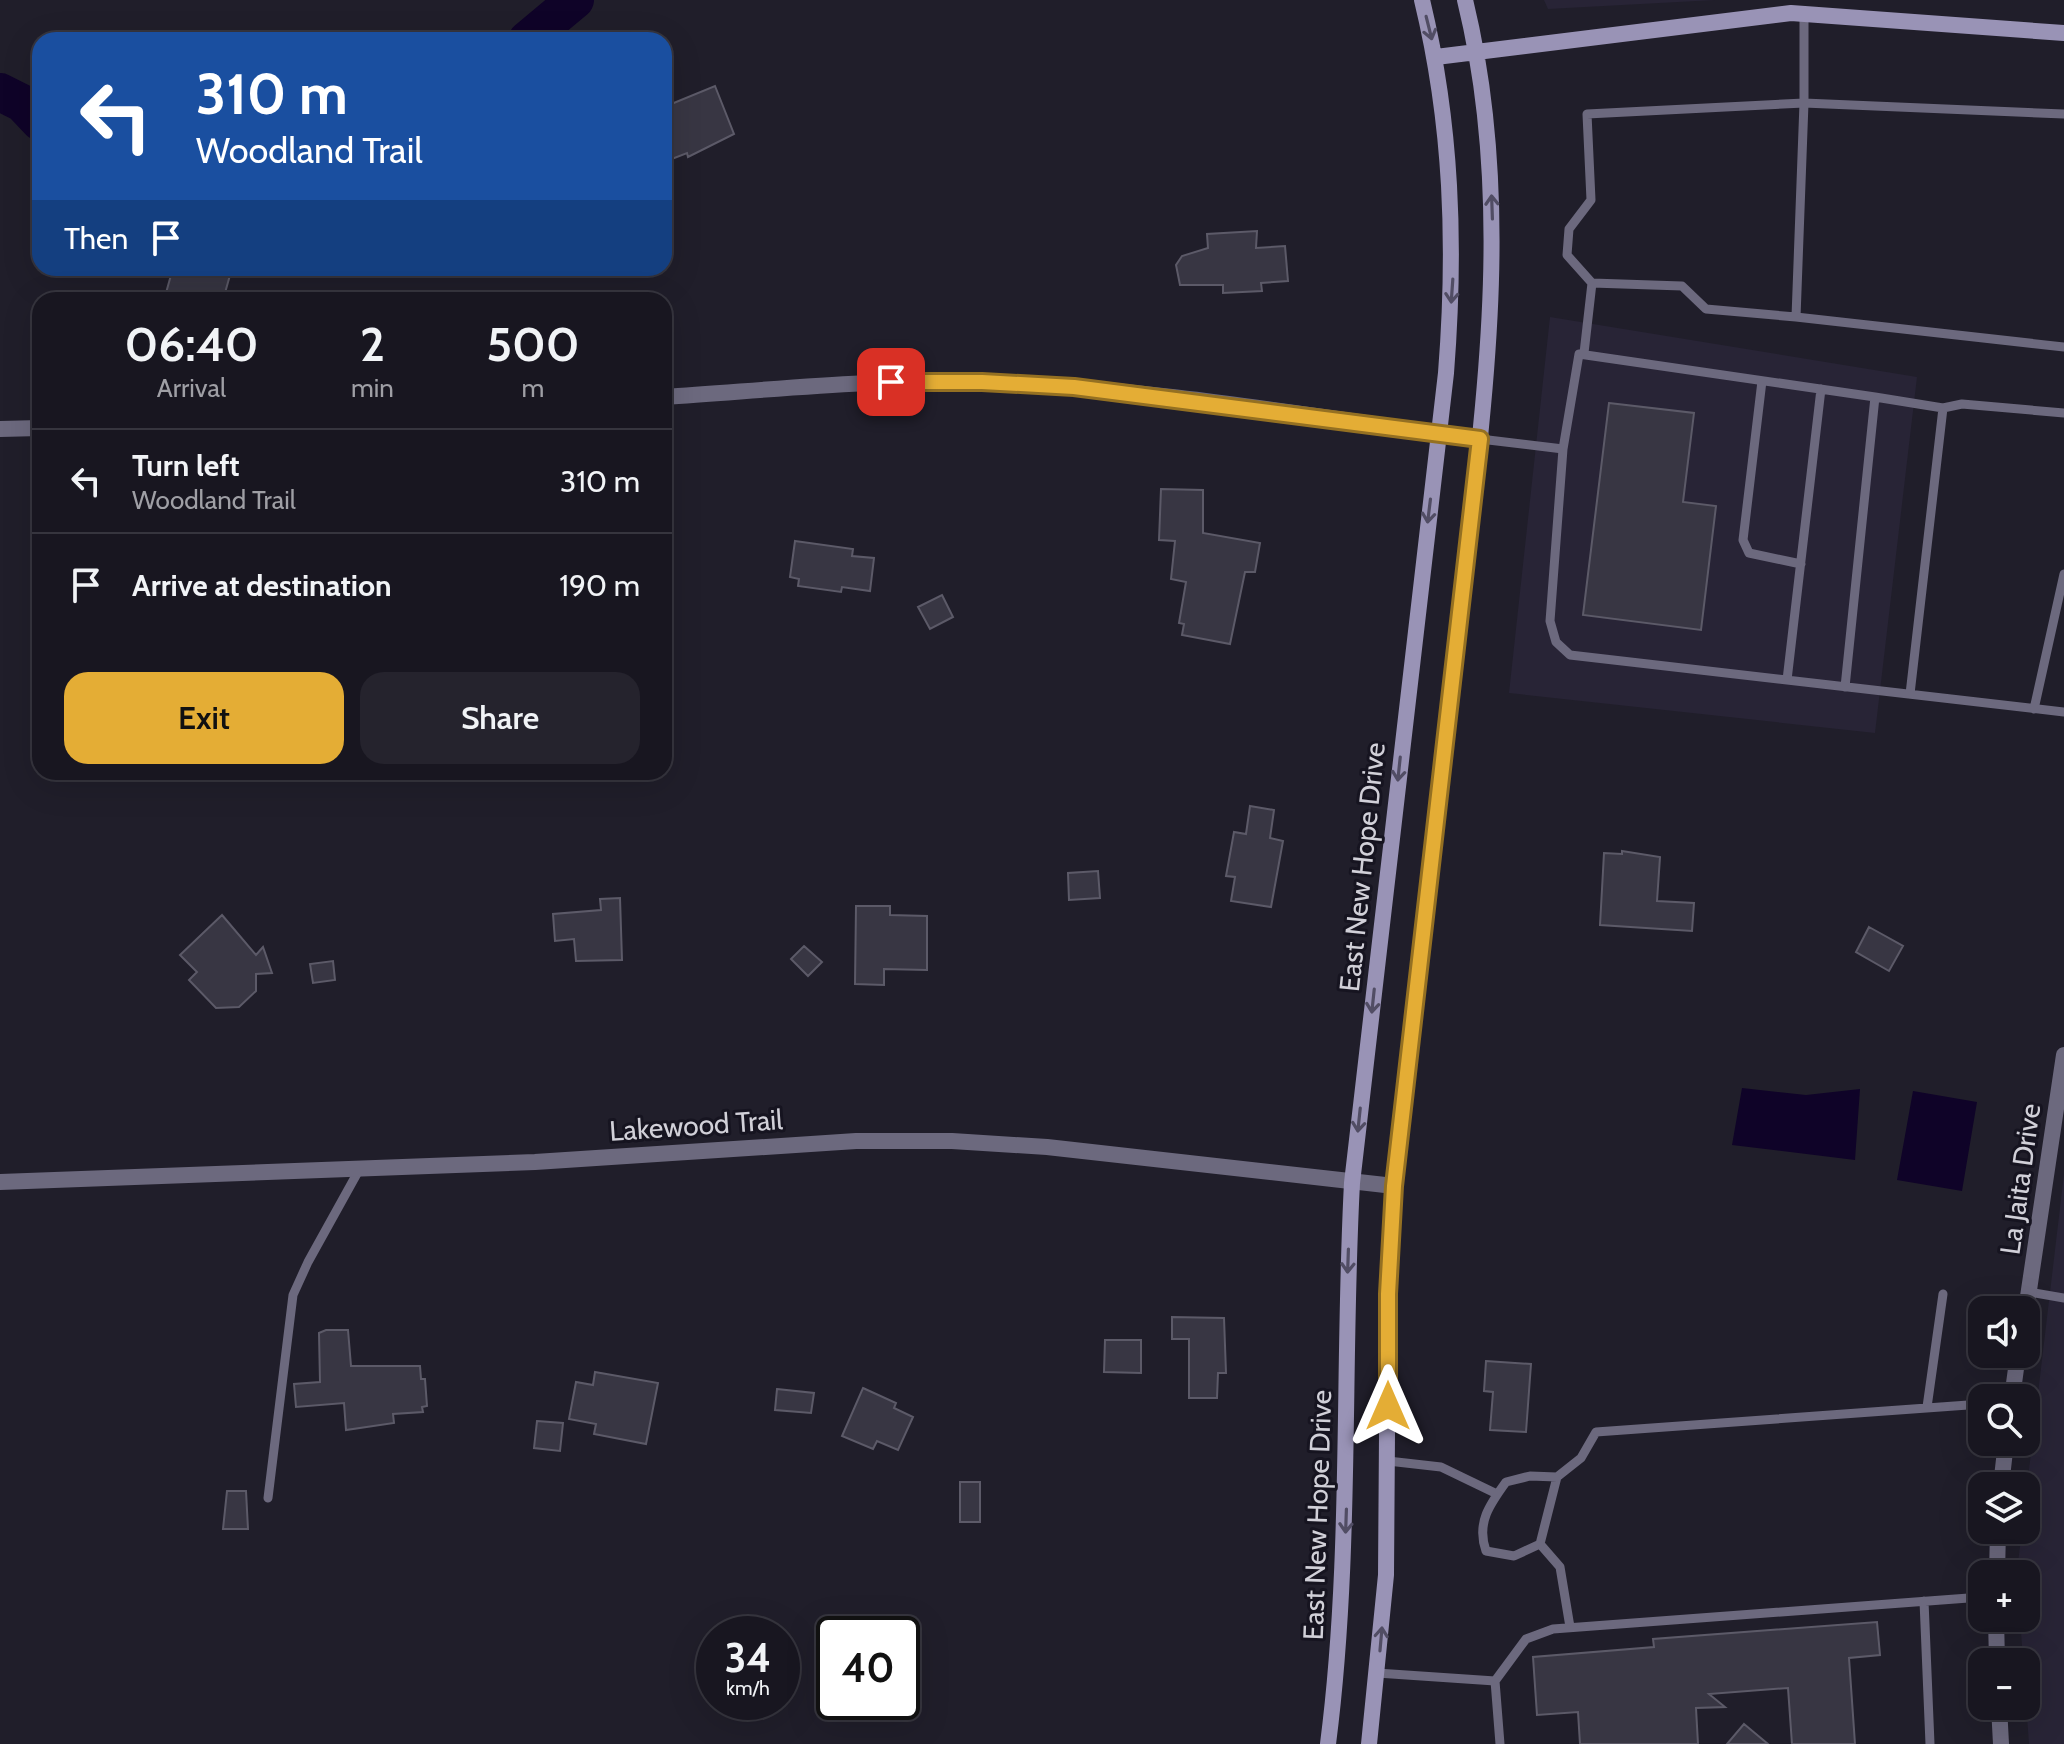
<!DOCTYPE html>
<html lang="en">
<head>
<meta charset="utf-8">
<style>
  :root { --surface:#181620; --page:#25232d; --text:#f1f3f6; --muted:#9f9fa5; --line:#36353e; --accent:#e4ad35 }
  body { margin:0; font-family:Cabin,sans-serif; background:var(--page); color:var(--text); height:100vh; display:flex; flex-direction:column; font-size:30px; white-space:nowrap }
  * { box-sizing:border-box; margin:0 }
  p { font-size:26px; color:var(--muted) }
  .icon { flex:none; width:44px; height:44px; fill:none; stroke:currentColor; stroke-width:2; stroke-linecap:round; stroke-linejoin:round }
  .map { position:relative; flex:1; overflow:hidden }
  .details { position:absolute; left:32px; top:292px; width:640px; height:488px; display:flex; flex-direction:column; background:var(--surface); border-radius:24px; box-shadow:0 8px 32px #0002,0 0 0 2px var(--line) }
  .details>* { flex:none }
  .top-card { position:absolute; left:32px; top:32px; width:640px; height:244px; border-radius:24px; box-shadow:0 8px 32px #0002,0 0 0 2px var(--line); background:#1a4fa0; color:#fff; overflow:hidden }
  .fabs { position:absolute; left:1968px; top:1296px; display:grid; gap:16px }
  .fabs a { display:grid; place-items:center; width:72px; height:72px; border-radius:16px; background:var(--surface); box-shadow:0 8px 32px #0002,0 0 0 2px var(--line); font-size:40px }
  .speed { position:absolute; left:696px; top:1616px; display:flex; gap:16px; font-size:40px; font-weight:700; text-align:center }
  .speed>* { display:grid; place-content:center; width:104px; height:104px; border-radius:50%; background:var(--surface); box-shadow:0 8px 32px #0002,0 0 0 2px var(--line); line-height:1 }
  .speed small { font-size:20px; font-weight:400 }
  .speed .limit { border:4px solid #111; border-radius:12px; background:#fff; color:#111 }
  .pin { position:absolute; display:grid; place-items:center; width:68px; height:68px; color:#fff; margin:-34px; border-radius:16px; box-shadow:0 4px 12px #0006 }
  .me { position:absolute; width:88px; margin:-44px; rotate:0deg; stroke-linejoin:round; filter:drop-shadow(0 0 6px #0008) }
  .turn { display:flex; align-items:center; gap:28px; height:168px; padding:0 32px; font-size:36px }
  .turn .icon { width:104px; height:104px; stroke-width:2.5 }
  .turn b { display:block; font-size:56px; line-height:68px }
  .then { display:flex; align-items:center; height:76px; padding:0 32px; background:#0003; gap:16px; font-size:30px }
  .eta { display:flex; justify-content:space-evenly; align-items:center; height:136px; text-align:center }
  .eta b { font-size:48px; font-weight:600; line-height:56px }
  .primary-button { display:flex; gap:16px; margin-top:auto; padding:16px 32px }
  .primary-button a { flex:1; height:92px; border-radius:24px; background:var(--accent); color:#111; font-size:32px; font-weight:600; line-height:92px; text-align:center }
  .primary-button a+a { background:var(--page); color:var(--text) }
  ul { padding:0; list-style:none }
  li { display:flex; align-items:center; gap:24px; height:104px; padding:0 32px; border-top:2px solid var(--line) }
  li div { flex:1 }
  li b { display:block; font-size:30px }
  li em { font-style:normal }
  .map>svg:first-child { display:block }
  .built { fill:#282436 }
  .water { fill:#0f0328 }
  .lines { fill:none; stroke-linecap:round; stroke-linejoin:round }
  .river { stroke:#0f0328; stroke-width:38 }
  .building { fill:#383643; stroke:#5c5a68; stroke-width:2 }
  .lane { stroke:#6c697e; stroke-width:9 }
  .street { stroke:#6c697e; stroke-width:16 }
  .secondary { stroke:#9993b6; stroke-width:16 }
  .oneway { stroke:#514d64 }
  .route-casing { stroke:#947022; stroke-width:20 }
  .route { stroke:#e4ad35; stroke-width:14 }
  .labels { text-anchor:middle; stroke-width:6; stroke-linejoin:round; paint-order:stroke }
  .street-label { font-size:28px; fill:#d1d0d8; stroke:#161420 }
</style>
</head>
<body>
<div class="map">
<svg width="2064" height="1744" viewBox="0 0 2064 1744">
  <rect width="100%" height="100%" fill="#201e2a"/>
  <path class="built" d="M 1544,0 L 1715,0 L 1548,9 Z
    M 1550,317 L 1917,377 L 1875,733 L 1509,693 Z
    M 2064,1174 L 2064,1744 L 2029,1744 L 2020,1618 L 2026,1618 L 2026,1574 L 2017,1571 L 2022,1530 L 2026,1530 L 2026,1495 Z"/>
  <path class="water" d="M 1742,1088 L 1806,1095 L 1860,1089 L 1855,1160 L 1732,1145 Z
    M 1913,1091 L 1977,1102 L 1962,1191 L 1897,1180 Z"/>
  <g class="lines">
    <path class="river" d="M 527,40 L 575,0
      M 0,92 L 22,103 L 40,122"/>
  </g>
  <path class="building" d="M 715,86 L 734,134 L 688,157 L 687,153 L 664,162 L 664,107 Z
    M 1257,231 L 1256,248 L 1285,246 L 1288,281 L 1261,283 L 1262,291 L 1223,293 L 1223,285 L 1180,285 L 1176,265 L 1182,256 L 1208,248 L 1207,234 Z
    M 173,268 L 232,268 L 223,300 L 164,300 Z
    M 1609,403 L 1694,413 L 1683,502 L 1716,506 L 1701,630 L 1583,615 Z
    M 1161,489 L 1203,490 L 1203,533 L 1260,543 L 1255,572 L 1245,572 L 1230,644 L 1182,635 L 1184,624 L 1179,623 L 1186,582 L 1171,579 L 1175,541 L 1159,540 Z
    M 795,541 L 853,549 L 852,556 L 874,558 L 870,591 L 842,587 L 841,592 L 798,586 L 799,579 L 790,577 Z
    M 942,595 L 953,617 L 930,629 L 918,607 Z
    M 1250,806 L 1274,810 L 1270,838 L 1283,841 L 1271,907 L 1231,901 L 1235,877 L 1226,876 L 1234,832 L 1246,834 Z
    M 1622,851 L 1660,857 L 1657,901 L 1694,903 L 1692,931 L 1600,925 L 1604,853 L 1622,854 Z
    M 1098,871 L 1100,898 L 1069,900 L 1068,873 Z
    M 620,898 L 622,960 L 576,961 L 574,939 L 555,941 L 553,914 L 601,910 L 600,899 Z
    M 856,906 L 890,906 L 890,915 L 927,916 L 927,970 L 884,969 L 884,985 L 855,984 Z
    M 222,915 L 256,955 L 263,947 L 272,973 L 256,974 L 256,991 L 239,1007 L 216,1008 L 189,980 L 197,972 L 180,955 Z
    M 1869,927 L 1903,946 L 1889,971 L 1856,952 Z
    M 804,946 L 822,962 L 808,976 L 791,959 Z
    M 333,961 L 335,980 L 313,983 L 310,964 Z
    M 1172,1317 L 1224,1318 L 1226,1373 L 1218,1373 L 1217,1398 L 1189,1398 L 1189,1339 L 1172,1339 Z
    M 326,1330 L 348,1330 L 351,1366 L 420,1366 L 421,1379 L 425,1379 L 427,1406 L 422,1407 L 423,1412 L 393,1414 L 394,1423 L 346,1430 L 344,1403 L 296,1407 L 294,1384 L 320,1382 L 319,1333 Z
    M 1105,1340 L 1141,1340 L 1141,1373 L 1104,1372 Z
    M 1486,1361 L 1531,1364 L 1526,1432 L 1490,1430 L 1493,1392 L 1484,1391 Z
    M 595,1372 L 658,1383 L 646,1444 L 594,1434 L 596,1424 L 569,1419 L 576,1382 L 593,1385 Z
    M 863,1388 L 896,1403 L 894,1408 L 913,1417 L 898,1450 L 877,1441 L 873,1449 L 842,1436 Z
    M 777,1389 L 814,1393 L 811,1413 L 775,1410 Z
    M 537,1421 L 563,1423 L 560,1451 L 534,1448 Z
    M 960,1482 L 980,1482 L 980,1522 L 960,1522 Z
    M 227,1491 L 246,1491 L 248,1529 L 223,1529 Z
    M 1877,1622 L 1880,1655 L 1849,1658 L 1855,1744 L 1792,1744 L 1788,1688 L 1709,1694 L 1725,1707 L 1696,1708 L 1698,1744 L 1580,1744 L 1578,1712 L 1537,1715 L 1533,1657 L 1654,1647 L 1653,1639 Z
    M 1744,1724 L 1768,1744 L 1727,1744 Z"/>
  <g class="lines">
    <path class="lane" d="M 2064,114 L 1804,103 L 1796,317 L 2064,347
      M 1592,283 L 1567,255 L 1569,229 L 1591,200 L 1587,114 L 1804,103 L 1804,15
      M 1584,353 L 1592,283 L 1682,286 L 1706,309 L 1796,317
      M 1762,381 L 1743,540 L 1749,553 L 1801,564
      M 1875,397 L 1943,408
      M 1480,439 L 1563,449 L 1550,621 L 1556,642 L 1570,655 L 2064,712
      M 1563,449 L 1579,354 L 1875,397 L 1845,687
      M 1787,680 L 1821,389
      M 1910,694 L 1943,408 L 1962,404 L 2064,413
      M 2034,709 L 2064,574
      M 2029,1292 L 2064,1298
      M 1927,1407 L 1943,1294
      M 1388,1461 L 1441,1467 L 1497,1494
      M 1557,1477 L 1581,1458 L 1596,1432 L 1982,1404
      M 268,1498 L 293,1295 L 308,1262 L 359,1170
      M 1540,1544 L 1557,1477 L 1530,1476 L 1506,1482 C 1490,1504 1476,1523 1486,1551 L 1514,1556 L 1540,1544 L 1560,1567 L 1570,1627
      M 1924,1601 L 1930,1744
      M 1377,1673 L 1495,1681 L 1526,1639 L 1553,1629 L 1982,1597
      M 1495,1681 L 1500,1744"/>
    <path class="street" d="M 664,397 C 771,390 879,378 985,382 C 1151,388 1316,417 1480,439
      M 0,429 L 40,428
      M 0,1182 L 535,1162 L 856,1141 L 952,1141 L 1047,1147 L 1394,1186
      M 2026,1310 L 2064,1055
      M 2012,1398 L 2018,1354
      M 2001,1486 L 2006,1442
      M 1997,1574 L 1998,1530
      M 1996,1618 L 1997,1662
      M 1999,1706 L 2001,1744"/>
    <path class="secondary" d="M 1436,57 L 1791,13 L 2064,33
      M 1328,1744 C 1352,1557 1342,1370 1352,1183 L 1446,373 C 1456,246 1452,124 1422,0
      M 1369,1744 L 1386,1575 L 1388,1294 L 1394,1186 C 1415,1005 1435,823 1456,641 C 1481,427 1517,212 1465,0"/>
  </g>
  <defs><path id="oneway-shaft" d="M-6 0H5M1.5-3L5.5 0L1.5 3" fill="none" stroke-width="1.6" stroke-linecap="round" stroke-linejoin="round" transform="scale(2)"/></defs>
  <g class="oneway">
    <use href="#oneway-shaft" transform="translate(1429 28) rotate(76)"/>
    <use href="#oneway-shaft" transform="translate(1492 207) rotate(-92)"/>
    <use href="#oneway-shaft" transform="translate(1452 291) rotate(94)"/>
    <use href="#oneway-shaft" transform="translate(1429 511) rotate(97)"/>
    <use href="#oneway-shaft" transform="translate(1399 769) rotate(96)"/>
    <use href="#oneway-shaft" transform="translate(1373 1001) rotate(96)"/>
    <use href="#oneway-shaft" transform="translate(1359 1120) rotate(96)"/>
    <use href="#oneway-shaft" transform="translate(1348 1261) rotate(92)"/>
    <use href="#oneway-shaft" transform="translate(1346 1521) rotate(92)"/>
    <use href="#oneway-shaft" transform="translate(1381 1639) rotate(-85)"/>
  </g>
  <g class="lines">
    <defs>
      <path id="route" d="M 891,382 L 982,382 L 1074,387 L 1480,439 L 1394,1186 L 1388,1294 L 1388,1406"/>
    </defs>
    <use href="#route" class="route-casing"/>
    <use href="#route" class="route"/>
  </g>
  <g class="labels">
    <g class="street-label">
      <text transform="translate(1362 867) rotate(-84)" y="10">East New Hope Drive</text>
      <text transform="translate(696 1125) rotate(-4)" y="10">Lakewood Trail</text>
      <text transform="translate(2020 1179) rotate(-82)" y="10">La Jaita Drive</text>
      <text transform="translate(1317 1515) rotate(-88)" y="10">East New Hope Drive</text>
    </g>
  </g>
</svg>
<div class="fabs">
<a><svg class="icon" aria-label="sound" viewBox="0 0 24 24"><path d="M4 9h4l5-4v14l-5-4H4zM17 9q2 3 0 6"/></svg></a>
<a><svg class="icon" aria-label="search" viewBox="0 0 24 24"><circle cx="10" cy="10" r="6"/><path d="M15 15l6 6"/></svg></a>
<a><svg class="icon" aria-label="layers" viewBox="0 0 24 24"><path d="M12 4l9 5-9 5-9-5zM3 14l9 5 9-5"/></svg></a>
<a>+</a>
<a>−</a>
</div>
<div class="speed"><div>34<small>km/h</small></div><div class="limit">40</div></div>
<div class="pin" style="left:891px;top:382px;background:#d93025"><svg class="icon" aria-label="arrive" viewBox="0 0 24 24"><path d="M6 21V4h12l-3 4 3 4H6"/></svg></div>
<svg class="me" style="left:1388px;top:1406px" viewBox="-20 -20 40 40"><path d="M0-17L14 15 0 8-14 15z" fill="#e4ad35" stroke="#fff" stroke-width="4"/></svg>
<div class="top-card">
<div class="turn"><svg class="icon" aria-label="left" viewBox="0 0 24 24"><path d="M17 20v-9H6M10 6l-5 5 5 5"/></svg><div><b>310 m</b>Woodland Trail</div></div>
<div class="then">Then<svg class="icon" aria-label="arrive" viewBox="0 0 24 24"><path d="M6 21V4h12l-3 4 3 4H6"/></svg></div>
</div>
<section class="details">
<div class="eta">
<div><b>06:40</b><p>Arrival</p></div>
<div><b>2</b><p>min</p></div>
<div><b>500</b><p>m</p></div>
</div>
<ul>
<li><svg class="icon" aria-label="left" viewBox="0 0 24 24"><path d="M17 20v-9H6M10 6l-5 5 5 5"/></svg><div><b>Turn left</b><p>Woodland Trail</p></div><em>310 m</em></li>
<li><svg class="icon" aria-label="arrive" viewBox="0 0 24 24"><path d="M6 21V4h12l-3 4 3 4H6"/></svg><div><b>Arrive at destination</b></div><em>190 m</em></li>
</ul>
<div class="primary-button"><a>Exit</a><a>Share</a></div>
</section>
</div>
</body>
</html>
